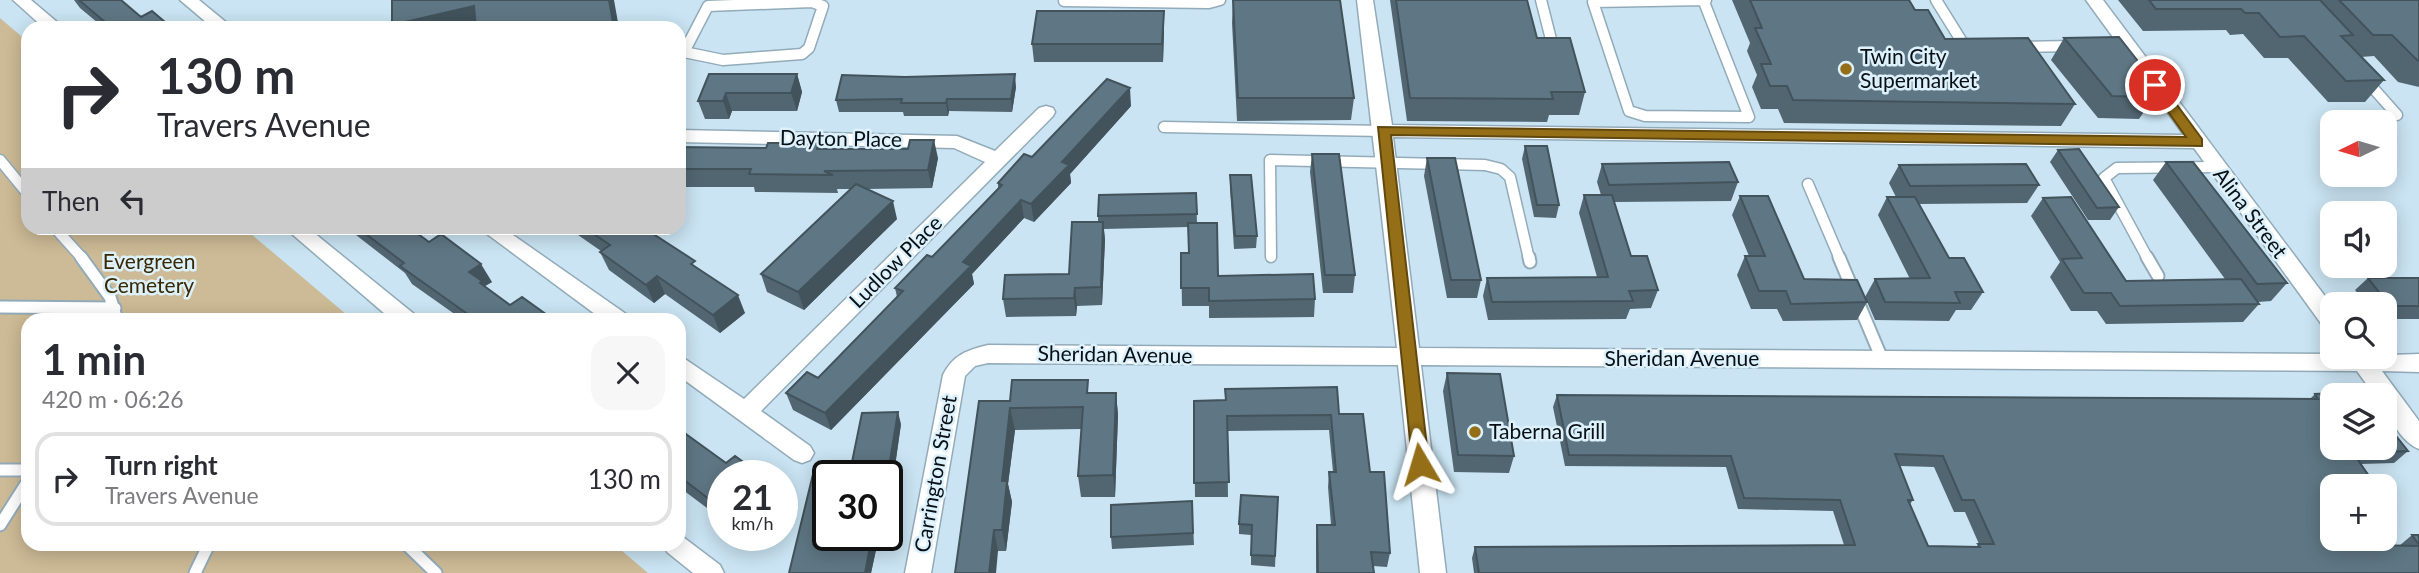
<!DOCTYPE html>
<html lang="en">
<head>
<meta charset="utf-8">
<style>
  :root { --surface:#fff; --page:#f7f7f7; --text:#2b2b33; --muted:#7c7c81; --line:#e1e1e2 }
  body { margin:0; font-family:Lato,sans-serif; background:var(--page); color:var(--text); height:100vh; display:flex; flex-direction:column; font-size:26px; white-space:nowrap }
  * { box-sizing:border-box; margin:0 }
  p { font-size:23px; color:var(--muted) }
  .icon { flex:none; width:38px; height:38px; fill:none; stroke:currentColor; stroke-width:2; stroke-linecap:round; stroke-linejoin:round }
  .map { position:relative; flex:1; overflow:hidden }
  .panel { position:absolute; left:21px; top:313px; width:665px; height:238px; display:flex; flex-direction:column; background:var(--surface); border-radius:21px; box-shadow:0 4px 18px #0003 }
  .panel>* { flex:none }
  .hud { position:absolute; left:21px; top:21px; width:665px; height:214px; border-radius:21px; box-shadow:0 4px 18px #0003; background:#fff; color:var(--text); overflow:hidden }
  .needle { width:46px; rotate:265deg }
  .controls { position:absolute; left:2320px; top:110px; display:grid; gap:14px }
  .controls a { display:grid; place-items:center; width:77px; height:77px; border-radius:14px; background:var(--surface); box-shadow:0 4px 18px #0003; font-size:35px }
  .speed { position:absolute; left:707px; top:460px; display:flex; gap:14px; font-size:35px; font-weight:700; text-align:center }
  .speed>* { display:grid; place-content:center; width:91px; height:91px; border-radius:50%; background:var(--surface); box-shadow:0 4px 18px #0003; line-height:1 }
  .speed small { font-size:18px; font-weight:400 }
  .speed .limit { border:4px solid #111; border-radius:10px; background:#fff; color:#111 }
  .pin { position:absolute; display:grid; place-items:center; width:60px; height:60px; color:#fff; margin:-30px; border:4px solid #fff; border-radius:50%; box-shadow:0 2px 7px #0007 }
  .me { position:absolute; width:77px; margin:-38px; rotate:353deg; stroke-linejoin:round; filter:drop-shadow(0 0 5px #0008) }
  .turn { display:flex; align-items:center; gap:24px; height:147px; padding:0 21px; font-size:32px }
  .turn .icon { width:91px; height:91px; stroke-width:2.5 }
  .turn b { display:block; font-size:49px; line-height:60px }
  .then { display:flex; align-items:center; height:66px; padding:0 21px; background:#0003; gap:14px; font-size:26px }
  .round { display:grid; place-items:center; flex:none; width:74px; height:74px; border-radius:21px; background:var(--page) }
  .headline { display:flex; align-items:center; justify-content:space-between; height:119px; padding:0 21px }
  h1 { font-size:42px; font-weight:700; line-height:52px }
  ul { padding:0; list-style:none }
  li { display:flex; align-items:center; gap:21px; height:94px; margin:0 14px 10px; padding:0 7px; border:4px solid var(--line); border-radius:21px }
  li div { flex:1 }
  li b { display:block; font-size:26px }
  li em { font-style:normal }
  .map>svg:first-child { display:block }
  .green { fill:#cdba96 }
  .lines { fill:none; stroke-linecap:round; stroke-linejoin:round }
  .lane-far1-casing { stroke:#93abb9; stroke-width:13 }
  .lane-casing { stroke:#93abb9; stroke-width:15 }
  .street-casing { stroke:#93abb9; stroke-width:3 }
  .lane-far1 { stroke:#fff; stroke-width:10 }
  .lane { stroke:#fff; stroke-width:11 }
  .street { fill:#fff; fill-rule:evenodd }
  .wall { fill:#526672; fill-rule:evenodd }
  .shaded-wall { fill:#42535c }
  .building { fill:#5f7784; stroke:#42535c; stroke-width:2; fill-rule:evenodd }
  .route { fill:#946f17; stroke:#60480f; stroke-width:2 }
  .poi-dot { fill:#946f17; stroke:#dcf1fc; stroke-width:2.5 }
  .labels { text-anchor:middle; stroke-width:5; stroke-linejoin:round; paint-order:stroke }
  .poi-label { font-size:21px; fill:#081015; stroke:#dcf1fc; text-anchor:start }
  .street-label { font-size:21px; fill:#081015; stroke:#dcf1fc }
  .park-label { font-size:21px; fill:#392800; stroke:#dcf1fc }
</style>
</head>
<body>
<div class="map">
<svg width="2419" height="573" viewBox="0 0 2419 573">
  <rect width="100%" height="100%" fill="#cae4f3"/>
  <path class="green" d="M 0,18 L 28,42 L 28,228 L 244,228 L 353,320 L 28,320 L 28,544 L 614,544 L 648,573 L 0,573 Z"/>
  <g class="lines">
    <defs>
      <path id="lane-far1" d="M 1541,0 L 1554,51
        M 1936,0 L 1964,45 L 1971,47
        M 1064,1 L 1209,3 L 1220,0
        M 812,2 L 823,6 L 809,48 L 802,54 L 723,60 L 684,52 L 708,6 Z
        M 1704,2 L 1749,117 L 1645,116 L 1629,111 L 1593,2 L 1706,0
        M 2022,47 L 2072,46
        M 2366,80 L 2397,115
        M 1164,127 L 1383,131
        M 0,160 L 28,194
        M 1808,184 L 1840,259
        M 55,228 L 83,259
        M 1271,257 L 1270,160 L 1485,165 L 1501,169 L 1510,177 L 1529,259
        M 2148,259 L 2104,178 L 2117,168 L 2216,167"/>
      <path id="lane" d="M 81,257 L 110,297 L 117,320
        M 1529,257 L 1530,262
        M 1839,257 L 1882,359
        M 2147,257 L 2158,276
        M 0,307 L 115,308
        M 0,470 L 28,470
        M 0,525 L 28,481
        M 406,544 L 436,573
        M 195,573 L 209,544"/>
      <path id="street" d="M 13,0 L 31,0 L 64,28 L 44,28 Z
        M 180,0 L 199,0 L 233,28 L 213,28 Z
        M 1357,0 L 1373,0 L 1392,125 L 2184,135 L 2086,0 L 2103,0 L 2333,307 L 2333,331 L 2325,329 L 2194,148 L 1393,137 L 1419,348 L 2333,354 L 2333,357 L 2419,354 L 2419,372 L 2382,371 L 2419,421 L 2419,449 C 2401,442 2385,414 2385,396 L 2375,396 L 2357,371 L 1421,365 L 1446,573 L 1420,573 L 1398,365 L 988,363 L 975,366 L 965,376 L 931,573 L 905,573 L 943,375 C 953,355 967,350 988,345 L 1397,348 Z
        M 1046,106 L 1053,108 L 1055,112 L 1053,116 L 761,411 L 810,446 L 814,453 L 810,460 L 802,463 L 794,460 L 679,376 L 679,355 L 744,399 L 985,162 L 954,148 L 679,142 L 679,130 L 957,136 L 995,151 L 1039,108 Z
        M 285,228 L 308,228 L 414,314 L 417,320 L 392,320 Z
        M 479,228 L 503,228 L 626,314 L 629,320 L 603,320 Z
        M 679,534 L 720,565 L 724,573 L 693,573 L 667,552 L 664,544 L 679,544 Z"/>
    </defs>
    <use href="#lane-far1" class="lane-far1-casing"/>
    <use href="#lane" class="lane-casing"/>
    <use href="#street" class="street-casing"/>
    <use href="#lane-far1" class="lane-far1"/>
    <use href="#lane" class="lane"/>
    <use href="#street" class="street"/>
  </g>
  <path class="wall" d="M 74,0 L 121,0 L 141,17 L 172,28 L 104,28 L 80,8 Z
    M 1233,0 L 1354,98 L 1351,120 L 1237,121 L 1232,23 Z
    M 1390,0 L 1527,0 L 1537,38 L 1585,92 L 1579,115 L 1549,115 L 1547,122 L 1407,121 Z
    M 1732,0 L 1909,0 L 1915,10 L 1945,39 L 2075,104 L 2061,126 L 1784,123 L 1778,109 L 1761,109 L 1752,87 L 1757,75 L 1747,51 L 1750,43 Z
    M 2118,0 L 2419,0 L 2419,87 L 2398,82 L 2374,56 L 2361,57 L 2384,80 L 2365,102 L 2328,102 L 2288,58 L 2264,58 L 2243,34 L 2230,35 L 2226,30 L 2143,31 Z
    M 1164,29 L 1163,62 L 1034,62 L 1032,44 Z
    M 2064,38 L 2148,74 L 2142,83 L 2154,97 L 2139,119 L 2098,118 L 2051,60 Z
    M 709,74 L 797,74 L 802,92 L 797,111 L 732,111 L 729,119 L 705,119 L 698,101 Z
    M 1016,87 L 1012,112 L 949,111 L 948,116 L 904,116 L 903,112 L 839,112 L 836,100 Z
    M 1131,106 L 1070,174 L 1071,183 L 1034,222 L 1024,218 L 972,274 L 974,284 L 831,430 L 793,410 L 786,393 L 818,378 L 897,297 L 895,288 L 932,257 L 998,188 L 998,183 L 1032,157 Z
    M 819,143 L 821,149 L 938,158 L 932,188 L 866,189 L 897,219 L 804,310 L 767,292 L 761,274 L 851,189 L 837,189 L 838,193 L 755,192 L 754,187 L 679,187 L 679,147 L 766,148 Z
    M 1525,146 L 1559,205 L 1556,218 L 1534,217 L 1522,159 Z
    M 2058,150 L 2119,207 L 2110,220 L 2088,220 L 2050,162 Z
    M 1312,154 L 1355,275 L 1353,293 L 1323,293 L 1310,172 Z
    M 1427,158 L 1481,280 L 1477,298 L 1447,298 L 1424,176 Z
    M 2166,162 L 2287,283 L 2271,301 L 2258,302 L 2259,304 L 2243,322 L 2106,324 L 2097,311 L 2071,311 L 2050,277 L 2060,262 L 2031,216 L 2043,198 L 2126,281 L 2225,279 L 2153,180 Z
    M 1602,164 L 1738,182 L 1731,201 L 1614,202 L 1631,256 L 1658,290 L 1651,308 L 1630,309 L 1626,319 L 1488,320 L 1483,296 L 1487,278 L 1597,277 L 1579,213 L 1584,195 L 1601,195 L 1597,182 Z
    M 1899,165 L 2039,185 L 2027,203 L 1919,204 L 1949,258 L 1983,292 L 1971,310 L 1956,310 L 1949,321 L 1875,320 L 1865,297 L 1875,279 L 1910,279 L 1878,215 L 1887,197 L 1896,197 L 1889,183 Z
    M 1230,175 L 1257,236 L 1256,248 L 1234,249 L 1230,188 Z
    M 1196,193 L 1197,223 L 1218,276 L 1315,299 L 1314,317 L 1209,318 L 1209,306 L 1182,306 L 1181,253 L 1189,253 L 1188,227 L 1104,229 L 1105,240 L 1102,305 L 1077,306 L 1076,316 L 1006,317 L 1003,299 L 1069,274 L 1098,222 L 1098,216 Z
    M 1740,196 L 1804,279 L 1867,302 L 1857,320 L 1783,321 L 1777,309 L 1751,309 L 1737,275 L 1745,256 L 1749,256 L 1732,215 Z
    M 347,228 L 410,228 L 429,242 L 492,282 L 485,286 L 510,305 L 554,320 L 463,320 L 412,284 L 405,273 Z
    M 568,228 L 644,228 L 698,268 L 745,313 L 720,333 L 665,294 L 654,303 L 609,270 L 600,252 L 601,251 Z
    M 2368,278 L 2419,278 L 2419,319 L 2385,319 L 2385,304 L 2366,304 L 2355,290 Z
    M 1447,373 L 1514,456 L 1509,473 L 1454,472 L 1443,391 Z
    M 1225,389 L 1339,414 L 1370,472 L 1390,553 L 1387,567 L 1373,566 L 1374,573 L 1316,573 L 1316,539 L 1317,525 L 1331,525 L 1328,487 L 1329,472 L 1333,472 L 1329,430 L 1227,431 L 1228,497 L 1195,497 L 1194,401 L 1225,400 Z
    M 1090,393 L 1116,393 L 1118,415 L 1115,497 L 1081,497 L 1078,476 L 1081,429 L 1015,430 L 1008,484 L 1012,502 L 1006,551 L 998,551 L 955,573 L 1010,401 Z
    M 2315,394 L 2408,451 L 2394,463 L 2361,464 L 2333,486 L 2370,545 L 2399,546 L 2412,535 L 2419,535 L 2419,573 L 1474,573 L 1472,558 L 1475,547 L 1844,545 L 1833,511 L 1738,509 L 1726,467 L 1565,466 L 1553,407 L 1557,395 L 2311,398 ZM 1900,466 L 1934,467 L 1954,512 L 1965,512 L 1979,544 L 1976,547 L 1928,546 L 1910,504 L 1913,500 Z
    M 901,424 L 894,473 L 890,473 L 887,490 L 887,476 L 828,536 L 879,536 L 871,573 L 789,573 L 851,467 Z
    M 679,429 L 723,520 L 679,487 Z
    M 1278,497 L 1275,567 L 1251,565 L 1251,535 L 1239,534 L 1239,524 Z
    M 1192,501 L 1194,545 L 1112,549 L 1111,537 Z"/>
  <path class="shaded-wall" d="M 609,0 L 614,0 L 619,28 L 614,28 Z
    M 474,6 L 485,28 L 393,28 L 392,25 Z
    M 1164,11 L 1164,29 L 1163,62 L 1162,44 Z
    M 797,74 L 802,92 L 797,111 L 791,93 Z
    M 1015,74 L 1016,87 L 1012,112 L 1011,99 Z
    M 1130,88 L 1131,106 L 1070,174 L 1071,183 L 1034,222 L 1031,204 L 1062,162 Z
    M 726,93 L 732,111 L 729,119 L 723,101 Z
    M 947,99 L 949,111 L 948,116 L 946,103 Z
    M 934,140 L 938,158 L 932,188 L 928,170 Z
    M 1021,200 L 1024,218 L 972,274 L 974,284 L 831,430 L 825,413 Z
    M 893,201 L 897,219 L 804,310 L 798,292 Z
    M 1103,222 L 1105,240 L 1102,305 L 1101,287 Z
    M 481,264 L 492,282 L 485,286 L 493,299 L 469,272 Z
    M 657,276 L 665,294 L 654,303 L 646,285 Z
    M 1075,288 L 1077,306 L 1076,316 L 1074,298 Z
    M 738,295 L 745,313 L 720,333 L 713,315 Z
    M 1116,393 L 1118,415 L 1115,497 L 1113,475 Z
    M 1010,408 L 1015,430 L 1008,484 L 1012,502 L 1006,551 L 1002,530 L 1002,481 Z
    M 898,412 L 901,424 L 894,473 L 890,461 Z
    M 887,461 L 890,473 L 887,490 L 887,476 L 884,476 Z
    M 753,469 L 756,476 L 745,476 Z
    M 723,495 L 723,520 L 714,503 Z
    M 994,530 L 998,551 L 996,573 L 989,573 Z
    M 872,536 L 879,536 L 871,573 L 865,573 Z"/>
  <path class="building" d="M 79,0 L 121,0 L 141,17 L 152,11 L 172,28 L 112,28 Z
    M 392,0 L 609,0 L 614,28 L 476,28 L 474,6 L 392,25 Z
    M 1233,0 L 1340,0 L 1354,98 L 1238,98 Z
    M 1396,0 L 1527,0 L 1537,38 L 1570,38 L 1585,92 L 1551,92 L 1553,99 L 1410,98 Z
    M 1750,0 L 1909,0 L 1915,10 L 1928,10 L 1945,39 L 2028,38 L 2075,104 L 1793,100 L 1787,86 L 1770,86 L 1761,64 L 1771,64 L 1755,28 L 1762,28 Z
    M 2149,0 L 2320,0 L 2353,35 L 2341,36 L 2384,80 L 2346,81 L 2304,36 L 2280,37 L 2259,13 L 2245,13 L 2241,9 L 2156,9 Z
    M 2339,0 L 2419,0 L 2419,61 L 2417,60 L 2392,35 L 2373,35 Z
    M 1037,11 L 1164,11 L 1162,44 L 1032,44 Z
    M 2119,37 L 2148,74 L 2135,74 L 2154,97 L 2112,96 L 2064,38 Z
    M 709,74 L 797,74 L 791,93 L 726,93 L 723,101 L 698,101 Z
    M 1015,74 L 1011,99 L 947,99 L 946,103 L 901,103 L 902,99 L 836,100 L 842,75 L 905,77 Z
    M 1107,79 L 1130,88 L 1062,162 L 1069,165 L 1031,204 L 1021,200 L 963,262 L 971,266 L 825,413 L 786,393 L 807,372 L 818,378 L 903,291 L 895,288 L 927,255 L 932,257 L 1002,185 L 998,183 L 1024,154 L 1032,157 Z
    M 910,140 L 934,140 L 928,170 L 824,171 L 833,175 L 749,174 L 751,169 L 679,169 L 679,147 L 766,148 L 768,143 L 819,143 L 817,149 L 908,149 Z
    M 1525,146 L 1547,146 L 1559,205 L 1537,205 Z
    M 2079,149 L 2119,207 L 2097,208 L 2058,150 Z
    M 1312,154 L 1339,154 L 1355,275 L 1325,275 Z
    M 1427,158 L 1455,158 L 1481,280 L 1451,280 Z
    M 1729,162 L 1738,182 L 1609,185 L 1602,164 Z
    M 2166,162 L 2193,162 L 2287,283 L 2257,284 Z
    M 2026,164 L 2039,185 L 1910,186 L 1899,165 Z
    M 1230,175 L 1251,175 L 1257,236 L 1235,236 Z
    M 856,184 L 893,201 L 798,292 L 761,274 Z
    M 1196,193 L 1197,214 L 1098,216 L 1099,195 Z
    M 1584,195 L 1612,195 L 1631,256 L 1647,256 L 1658,290 L 1629,291 L 1633,301 L 1492,302 L 1487,278 L 1608,277 Z
    M 1740,196 L 1768,196 L 1804,279 L 1857,280 L 1867,302 L 1791,304 L 1786,291 L 1759,291 L 1745,256 L 1765,256 Z
    M 1887,197 L 1915,197 L 1949,258 L 1964,258 L 1983,292 L 1955,292 L 1960,303 L 1885,302 L 1875,279 L 1930,278 Z
    M 2071,197 L 2126,281 L 2241,279 L 2259,304 L 2120,306 L 2111,293 L 2084,293 L 2062,259 L 2082,258 L 2043,198 Z
    M 1072,222 L 1103,222 L 1101,287 L 1075,288 L 1074,298 L 1003,299 L 1005,275 L 1069,274 Z
    M 1188,223 L 1217,223 L 1218,276 L 1313,274 L 1315,299 L 1209,301 L 1209,288 L 1181,288 L 1181,253 L 1189,253 Z
    M 358,228 L 410,228 L 429,242 L 441,234 L 481,264 L 469,272 L 482,281 L 480,283 L 510,305 L 522,297 L 554,320 L 476,320 L 400,266 L 404,263 Z
    M 585,228 L 644,228 L 695,261 L 691,264 L 738,295 L 713,315 L 657,276 L 646,285 L 600,252 L 610,245 Z
    M 2368,278 L 2419,278 L 2419,306 L 2390,306 Z
    M 1447,373 L 1500,374 L 1514,456 L 1458,455 Z
    M 1012,380 L 1088,380 L 1087,393 L 1116,393 L 1113,475 L 1078,476 L 1083,407 L 1010,408 L 1002,481 L 1007,481 L 1002,530 L 994,530 L 989,573 L 955,573 L 979,401 L 1010,401 Z
    M 1337,387 L 1339,414 L 1363,414 L 1370,472 L 1384,472 L 1390,553 L 1371,552 L 1374,573 L 1318,573 L 1317,525 L 1335,525 L 1329,472 L 1336,472 L 1331,415 L 1227,416 L 1229,482 L 1194,483 L 1194,401 L 1226,400 L 1225,389 Z
    M 2362,392 L 2364,396 L 2333,396 L 2333,448 L 2385,448 L 2385,422 L 2408,451 L 2353,453 L 2376,486 L 2333,486 L 2333,539 L 2366,539 L 2370,545 L 2419,546 L 2419,573 L 1479,573 L 1475,547 L 1855,545 L 1840,500 L 1744,498 L 1731,456 L 1569,455 L 1557,395 L 2318,399 L 2315,394 ZM 1895,454 L 1943,456 L 1962,500 L 1974,500 L 1994,544 L 1978,544 L 1980,547 L 1928,546 L 1908,500 L 1913,500 Z
    M 898,412 L 890,461 L 887,461 L 884,476 L 828,476 L 828,536 L 872,536 L 865,573 L 789,573 L 815,466 L 851,467 L 862,413 Z
    M 679,429 L 726,463 L 735,456 L 753,469 L 745,476 L 723,476 L 723,495 L 714,503 L 679,476 Z
    M 1241,495 L 1278,497 L 1275,556 L 1251,555 L 1252,525 L 1239,524 Z
    M 1192,501 L 1193,533 L 1111,537 L 1111,505 Z
    M 2412,535 L 2419,535 L 2419,545 Z"/>
  <path class="route" d="M 2155,81 L 2160,82 L 2202,139 L 2202,146 L 1391,135 L 1429,464 L 1426,470 L 1413,470 L 1378,127 L 2186,137 L 2149,85 Z"/>
  <g class="poi-dot">
    <circle cx="1846" cy="69" r="7"/>
    <circle cx="1475" cy="432" r="7"/>
  </g>
  <g class="labels">
    <g class="poi-label">
      <text x="1860" y="64">Twin City<tspan x="1860" dy="24">Supermarket</tspan></text>
      <text x="1489" y="439">Taberna Grill</text>
    </g>
    <g class="street-label">
      <text transform="translate(841 139) rotate(1)" y="7">Dayton Place</text>
      <text transform="translate(2250 213) rotate(53)" y="7">Alina Street</text>
      <text transform="translate(896 262) rotate(-45)" y="7">Ludlow Place</text>
      <text transform="translate(1115 355) rotate(1)" y="7">Sheridan Avenue</text>
      <text x="1682" y="366">Sheridan Avenue</text>
      <text transform="translate(936 474) rotate(-80)" y="7">Carrington Street</text>
    </g>
    <g class="park-label">
      <text x="149" y="269">Evergreen<tspan x="149" dy="24">Cemetery</tspan></text>
    </g>
  </g>
</svg>
<div class="controls">
<a><svg class="needle" viewBox="-14 -14 28 28"><path d="M0-13l5 13h-10z" fill="#e53935"/><path d="M0 13l5-13h-10z" fill="#7c7c81"/></svg></a>
<a><svg class="icon" aria-label="sound" viewBox="0 0 24 24"><path d="M4 9h4l5-4v14l-5-4H4zM17 9q2 3 0 6"/></svg></a>
<a><svg class="icon" aria-label="search" viewBox="0 0 24 24"><circle cx="10" cy="10" r="6"/><path d="M15 15l6 6"/></svg></a>
<a><svg class="icon" aria-label="layers" viewBox="0 0 24 24"><path d="M12 4l9 5-9 5-9-5zM3 14l9 5 9-5"/></svg></a>
<a>+</a>
</div>
<div class="speed"><div>21<small>km/h</small></div><div class="limit">30</div></div>
<div class="pin" style="left:2155px;top:85px;background:#d93025"><svg class="icon" aria-label="arrive" viewBox="0 0 24 24"><path d="M6 21V4h12l-3 4 3 4H6"/></svg></div>
<svg class="me" style="left:1420px;top:464px" viewBox="-20 -20 40 40"><path d="M0-17L14 15 0 8-14 15z" fill="#946f17" stroke="#fff" stroke-width="4"/></svg>
<div class="hud">
<div class="turn"><svg class="icon" aria-label="right" viewBox="0 0 24 24"><path d="M7 20v-9h11M14 6l5 5-5 5"/></svg><div><b>130 m</b>Travers Avenue</div></div>
<div class="then">Then<svg class="icon" aria-label="left" viewBox="0 0 24 24"><path d="M17 20v-9H6M10 6l-5 5 5 5"/></svg></div>
</div>
<section class="panel">
<div class="headline"><div><h1>1 min</h1><p>420 m · 06:26</p></div><a class="round"><svg class="icon" aria-label="close" viewBox="0 0 24 24"><path d="M6 6l12 12M18 6L6 18"/></svg></a></div>
<ul>
<li><svg class="icon" aria-label="right" viewBox="0 0 24 24"><path d="M7 20v-9h11M14 6l5 5-5 5"/></svg><div><b>Turn right</b><p>Travers Avenue</p></div><em>130 m</em></li>
</ul>
</section>
</div>
</body>
</html>
